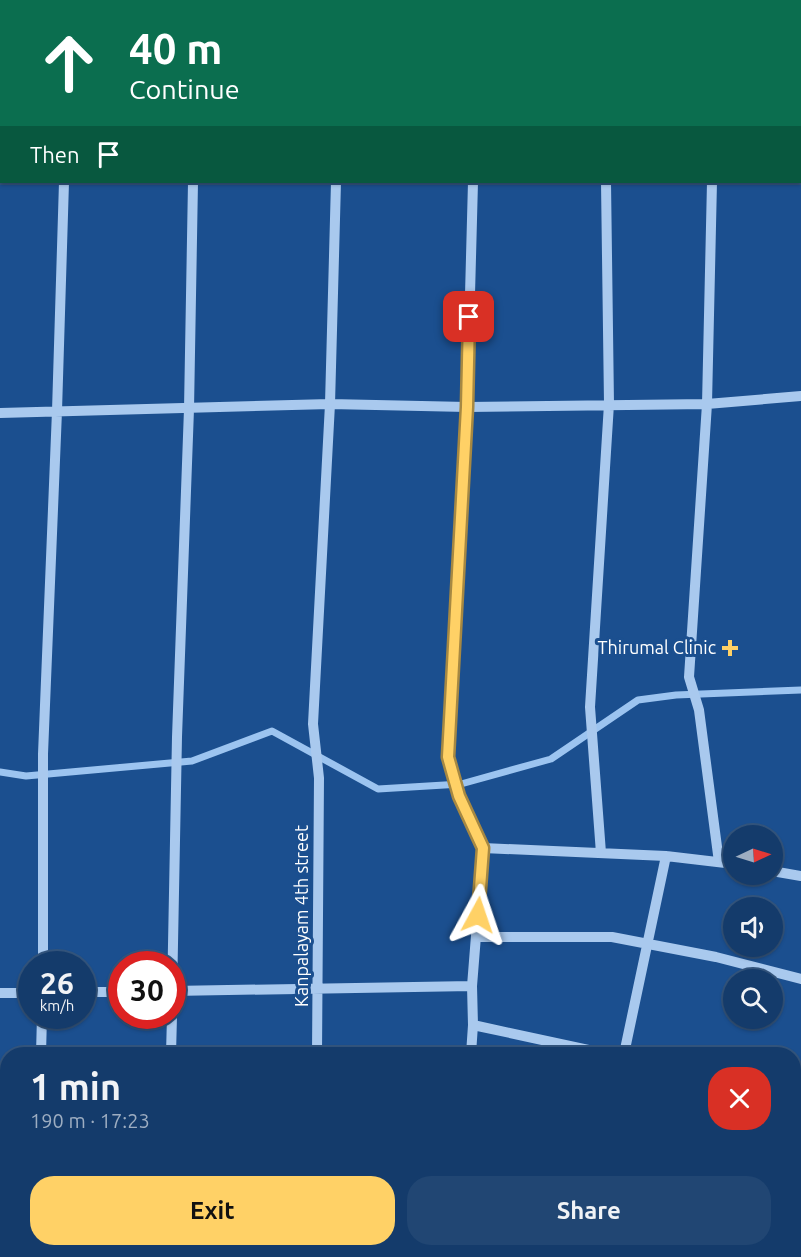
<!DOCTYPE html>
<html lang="en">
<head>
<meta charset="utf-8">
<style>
  :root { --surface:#143b6b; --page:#214673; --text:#f1f3f6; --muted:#9dadc1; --line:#33557e; --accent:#ffd166 }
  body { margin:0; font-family:Ubuntu,sans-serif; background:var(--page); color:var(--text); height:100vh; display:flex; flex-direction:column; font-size:22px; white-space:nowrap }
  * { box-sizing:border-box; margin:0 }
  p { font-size:20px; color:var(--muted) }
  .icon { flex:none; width:33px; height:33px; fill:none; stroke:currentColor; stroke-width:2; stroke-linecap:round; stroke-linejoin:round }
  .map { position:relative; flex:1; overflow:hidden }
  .side { position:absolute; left:0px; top:1047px; width:801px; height:210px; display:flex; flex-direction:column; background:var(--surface); border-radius:24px 24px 0 0; box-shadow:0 2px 4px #0004,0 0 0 2px var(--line) }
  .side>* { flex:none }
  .guide { position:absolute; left:0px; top:0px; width:801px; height:183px; box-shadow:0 2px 4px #0004,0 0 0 2px var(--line); background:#0b6e4f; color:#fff; overflow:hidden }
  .needle { width:39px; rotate:86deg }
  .controls { position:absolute; left:723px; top:825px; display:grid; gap:12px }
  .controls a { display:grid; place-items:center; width:60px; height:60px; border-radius:50%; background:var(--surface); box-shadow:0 2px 4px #0004,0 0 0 2px var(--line); font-size:30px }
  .speed { position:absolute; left:18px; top:951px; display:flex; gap:12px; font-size:30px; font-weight:700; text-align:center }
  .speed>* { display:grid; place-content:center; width:78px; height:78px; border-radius:50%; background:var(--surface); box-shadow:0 2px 4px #0004,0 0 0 2px var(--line); line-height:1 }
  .speed small { font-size:15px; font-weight:400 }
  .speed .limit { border:9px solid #d22; background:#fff; color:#111 }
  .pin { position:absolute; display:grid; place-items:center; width:51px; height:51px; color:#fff; margin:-26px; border-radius:12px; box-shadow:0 3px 9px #0006 }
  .me { position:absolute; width:66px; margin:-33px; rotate:5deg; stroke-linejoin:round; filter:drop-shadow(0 0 4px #0008) }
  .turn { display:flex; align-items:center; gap:21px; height:126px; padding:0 30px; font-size:27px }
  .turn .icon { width:78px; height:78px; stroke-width:2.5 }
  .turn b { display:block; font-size:42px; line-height:51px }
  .then { display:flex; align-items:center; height:57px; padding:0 30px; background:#0003; gap:12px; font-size:22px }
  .round { display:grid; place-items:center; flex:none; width:63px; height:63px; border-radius:24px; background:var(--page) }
  .headline { display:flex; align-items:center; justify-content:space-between; height:102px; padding:0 30px }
  h1 { font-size:36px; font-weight:700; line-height:45px }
  .action { display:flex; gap:12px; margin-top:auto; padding:12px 30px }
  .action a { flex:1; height:69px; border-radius:24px; background:var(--accent); color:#111; font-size:24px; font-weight:700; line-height:69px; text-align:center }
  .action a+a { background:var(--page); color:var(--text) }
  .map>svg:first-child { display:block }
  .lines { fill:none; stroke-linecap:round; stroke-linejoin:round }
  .stream { stroke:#9cc4f0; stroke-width:7 }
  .minor { stroke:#a9c9ee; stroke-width:10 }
  .route-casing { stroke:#a68842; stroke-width:15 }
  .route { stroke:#ffd166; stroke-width:10 }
  .poi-dot { fill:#ffd166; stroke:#1b4f8f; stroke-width:2 }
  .labels { text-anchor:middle; stroke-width:6; stroke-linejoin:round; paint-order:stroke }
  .poi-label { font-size:18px; fill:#fff; stroke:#1b4f8f; text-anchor:end }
  .street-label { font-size:18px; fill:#fff; stroke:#1b4f8f }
</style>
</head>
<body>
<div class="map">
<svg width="801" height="1257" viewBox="0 0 801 1257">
  <rect width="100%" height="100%" fill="#1b4f8f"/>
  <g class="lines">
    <path class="stream" d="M 0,772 L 26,776 L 192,761 L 272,731 L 378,789 L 461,784 L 551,759 L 638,700 L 676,695 L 801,690"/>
    <path class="minor" d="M 604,0 L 604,2
      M 69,2 L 69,0
      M 196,2 L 196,0
      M 340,2 L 340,0
      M 478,2 L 478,0
      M 715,2 L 715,0
      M 712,182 L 707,404 L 689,677 L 699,710 L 719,862
      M 0,413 L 330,404 L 467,407 L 707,404 L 801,396
      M 483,848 L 666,856 L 734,864
      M 601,853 L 590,707 L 609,404 L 606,182
      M 772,871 L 801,876
      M 476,937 L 612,937 L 716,957 L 801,979
      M 43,964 L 43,754 L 57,411 L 64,182
      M 172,991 L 472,986
      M 82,992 L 122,992
      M 0,993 L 32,993
      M 172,996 L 177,737 L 189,409 L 193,182
      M 473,1025 L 607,1054
      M 41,1054 L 42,1016
      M 171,1054 L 172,1016
      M 317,1054 L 319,778 L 313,724 L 330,404 L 336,182
      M 471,1054 L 473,1025 L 472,986 L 483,848 L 459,796 L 449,757 L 467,407 L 473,182
      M 624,1054 L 666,856
      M 794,1112 L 801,1114
      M 37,1257 L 37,1250
      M 165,1257 L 166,1250
      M 313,1257 L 313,1250
      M 455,1257 L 456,1250
      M 581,1257 L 582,1250"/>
  </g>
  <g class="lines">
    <defs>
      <path id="route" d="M 469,317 L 467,407 L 448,757 L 459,796 L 483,848 L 478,915"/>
    </defs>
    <use href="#route" class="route-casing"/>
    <use href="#route" class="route"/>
  </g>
  <path class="poi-dot" d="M727 639h6v6h6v6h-6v6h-6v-6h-6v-6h6z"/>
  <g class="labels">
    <g class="poi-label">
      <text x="716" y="654">Thirumal Clinic</text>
    </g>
    <g class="street-label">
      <text transform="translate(302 916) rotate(-90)" y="6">Kanpalayam 4th street</text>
    </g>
  </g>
</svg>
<div class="controls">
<a><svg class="needle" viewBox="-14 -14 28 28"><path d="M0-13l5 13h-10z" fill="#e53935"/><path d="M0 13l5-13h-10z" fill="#9dadc1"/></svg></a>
<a><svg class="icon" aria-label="sound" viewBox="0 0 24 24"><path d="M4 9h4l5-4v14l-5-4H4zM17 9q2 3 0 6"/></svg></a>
<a><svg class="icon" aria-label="search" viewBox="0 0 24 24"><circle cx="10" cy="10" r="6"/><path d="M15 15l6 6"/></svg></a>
</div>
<div class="speed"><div>26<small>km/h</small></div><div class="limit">30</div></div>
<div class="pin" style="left:469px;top:317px;background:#d93025"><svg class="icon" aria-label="arrive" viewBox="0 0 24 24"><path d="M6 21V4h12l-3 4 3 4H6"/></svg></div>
<svg class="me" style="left:478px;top:915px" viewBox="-20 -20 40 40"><path d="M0-17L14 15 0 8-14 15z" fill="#ffd166" stroke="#fff" stroke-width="4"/></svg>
<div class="guide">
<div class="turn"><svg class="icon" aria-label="ahead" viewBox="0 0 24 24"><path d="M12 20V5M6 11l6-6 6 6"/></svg><div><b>40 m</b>Continue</div></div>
<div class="then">Then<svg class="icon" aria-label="arrive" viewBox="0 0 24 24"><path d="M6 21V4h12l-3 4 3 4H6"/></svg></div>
</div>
<section class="side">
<div class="headline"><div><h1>1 min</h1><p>190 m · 17:23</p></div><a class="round" style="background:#d93025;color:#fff"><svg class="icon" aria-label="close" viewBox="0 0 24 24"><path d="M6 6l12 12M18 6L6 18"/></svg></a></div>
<div class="action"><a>Exit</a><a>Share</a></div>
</section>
</div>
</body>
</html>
